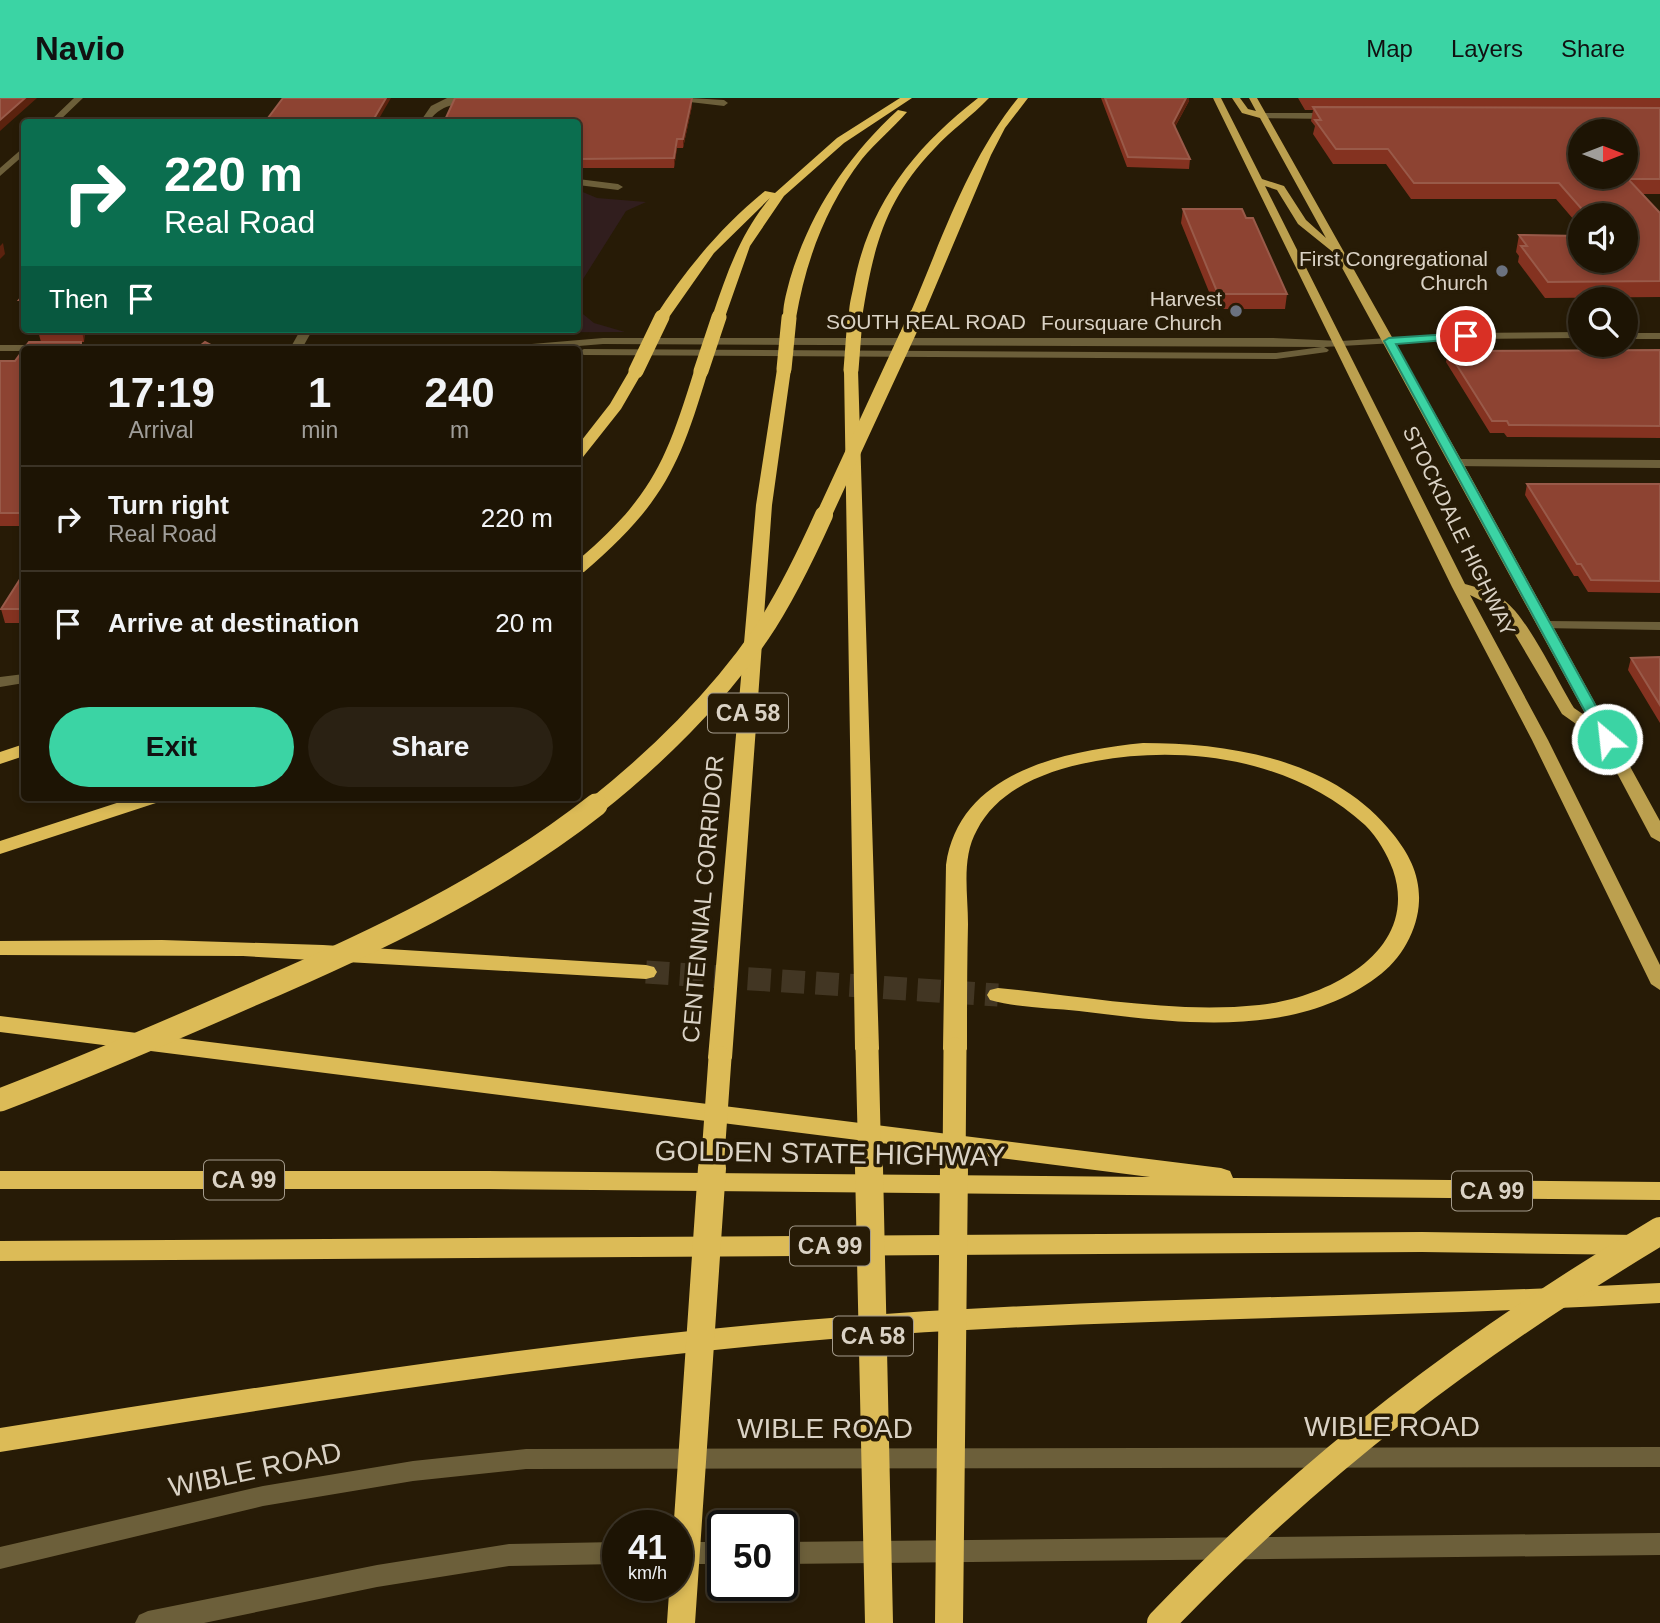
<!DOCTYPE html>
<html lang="en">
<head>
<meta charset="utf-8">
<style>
  :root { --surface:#1d1404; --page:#2a2113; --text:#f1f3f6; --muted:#a09e9a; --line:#3b3326; --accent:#3bd4a4 }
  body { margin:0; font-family:Arial,sans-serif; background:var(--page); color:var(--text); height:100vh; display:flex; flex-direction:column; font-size:26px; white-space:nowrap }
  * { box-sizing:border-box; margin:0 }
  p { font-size:23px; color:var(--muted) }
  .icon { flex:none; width:38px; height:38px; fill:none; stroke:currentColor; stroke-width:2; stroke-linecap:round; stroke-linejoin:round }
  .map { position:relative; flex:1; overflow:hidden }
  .sheet { position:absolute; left:21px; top:248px; width:560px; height:455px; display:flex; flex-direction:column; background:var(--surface); border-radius:7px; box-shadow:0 4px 10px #0003,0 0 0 2px var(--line) }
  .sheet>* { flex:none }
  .hud { position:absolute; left:21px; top:21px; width:560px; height:214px; border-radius:7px; box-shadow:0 4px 10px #0003,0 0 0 2px var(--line); background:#0b6e4f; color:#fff; overflow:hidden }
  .needle { width:46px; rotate:90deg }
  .fabs { position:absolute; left:1568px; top:21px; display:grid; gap:14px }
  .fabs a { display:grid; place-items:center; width:70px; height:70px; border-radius:50%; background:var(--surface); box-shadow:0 4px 10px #0003,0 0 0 2px var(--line); font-size:35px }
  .speed { position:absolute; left:602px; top:1412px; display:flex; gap:14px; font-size:35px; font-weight:700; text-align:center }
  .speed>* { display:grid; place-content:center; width:91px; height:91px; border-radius:50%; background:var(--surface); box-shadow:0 4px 10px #0003,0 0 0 2px var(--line); line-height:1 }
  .speed small { font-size:18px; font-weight:400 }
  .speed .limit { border:4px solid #111; border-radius:10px; background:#fff; color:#111 }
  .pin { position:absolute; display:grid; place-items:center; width:60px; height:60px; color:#fff; margin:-30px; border:4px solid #fff; border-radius:50%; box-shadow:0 2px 7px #0007 }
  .me { position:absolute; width:77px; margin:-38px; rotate:332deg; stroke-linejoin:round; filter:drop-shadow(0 0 5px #0008) }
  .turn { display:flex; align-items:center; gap:24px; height:147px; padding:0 28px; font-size:32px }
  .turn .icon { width:91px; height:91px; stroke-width:2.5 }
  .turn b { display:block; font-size:49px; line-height:60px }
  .then { display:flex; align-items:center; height:66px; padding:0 28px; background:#0003; gap:14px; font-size:26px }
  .eta { display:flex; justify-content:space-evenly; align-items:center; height:119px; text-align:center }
  .eta b { font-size:42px; font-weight:700; line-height:49px }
  .action { display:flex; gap:14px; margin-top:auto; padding:14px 28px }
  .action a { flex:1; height:80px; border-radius:42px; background:var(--accent); color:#111; font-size:28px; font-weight:700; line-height:80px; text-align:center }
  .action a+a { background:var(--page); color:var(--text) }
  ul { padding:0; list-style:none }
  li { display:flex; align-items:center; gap:21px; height:105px; padding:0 28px; border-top:2px solid var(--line) }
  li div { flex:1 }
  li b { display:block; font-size:26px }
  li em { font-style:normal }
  header { display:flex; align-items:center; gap:42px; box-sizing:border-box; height:98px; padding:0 35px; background:var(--accent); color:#111 }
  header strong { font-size:33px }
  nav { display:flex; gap:38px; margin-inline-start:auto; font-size:24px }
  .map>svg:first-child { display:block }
  .industrial { fill:#311e1e }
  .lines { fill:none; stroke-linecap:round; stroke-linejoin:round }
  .highway-tunnel { stroke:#423623; stroke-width:23; stroke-dasharray:23 11; stroke-linecap:butt }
  .minor { fill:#6c5f3a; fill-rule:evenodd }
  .major { fill:#bca04f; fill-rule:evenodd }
  .highway { fill:#dcbb57; fill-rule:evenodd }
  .highway-bridge-far3 { stroke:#dcbb57; stroke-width:15 }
  .highway-bridge-far2 { stroke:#dcbb57; stroke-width:18 }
  .highway-bridge-far1 { stroke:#dcbb57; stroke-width:23 }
  .highway-bridge { stroke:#dcbb57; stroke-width:28 }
  .wall { fill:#843220 }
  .shaded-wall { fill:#5b220e }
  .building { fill:#8d4332; stroke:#995a49; stroke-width:2; fill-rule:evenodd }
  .route { fill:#3bd4a4; stroke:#268a6b; stroke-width:2 }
  .worship-dot { fill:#6b7280; stroke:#271b06; stroke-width:2.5 }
  .labels { text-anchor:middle; stroke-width:7; stroke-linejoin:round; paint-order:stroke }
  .far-poi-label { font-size:21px; fill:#dad2c5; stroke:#271b06; text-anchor:end }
  .far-street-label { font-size:21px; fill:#dad2c5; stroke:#271b06 }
  .shield { fill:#271b06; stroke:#a49b8c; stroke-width:2 }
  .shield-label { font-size:23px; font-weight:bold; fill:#dad2c5 }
  .street-label { font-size:24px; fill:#dad2c5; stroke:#271b06 }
  .near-street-label { font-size:28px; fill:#dad2c5; stroke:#271b06 }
</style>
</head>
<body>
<header>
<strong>Navio</strong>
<nav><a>Map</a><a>Layers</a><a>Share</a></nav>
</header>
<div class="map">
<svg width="1660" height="1525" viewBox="0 0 1660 1525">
  <rect width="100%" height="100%" fill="#271b06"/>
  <path class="industrial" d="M 578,92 L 597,100 L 646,104 L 626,113 L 578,189 Z
    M 578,212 L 594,225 L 625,234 L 354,235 L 340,231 L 578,231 Z"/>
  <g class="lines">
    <path class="highway-tunnel" d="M 646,874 L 998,897"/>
    <path class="minor" d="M 74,0 L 83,0 L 58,24 L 49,24 Z
      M 447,0 L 480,0 C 458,11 447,0 428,24 L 420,24 L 431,8 Z
      M 690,0 L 724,2 L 728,5 L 724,8 L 664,1 Z
      M 1263,15 L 1333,15 L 1337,18 L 1333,21 L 1260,20 Z
      M 24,49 L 24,57 L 0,78 L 0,70 Z
      M 578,81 L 618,86 L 623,89 L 618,92 L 578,87 Z
      M 301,231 L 313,231 L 304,247 L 507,248 L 603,240 L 1273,240 L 1341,243 L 1466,235 L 1580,234 L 1580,240 L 1466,241 L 1324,249 L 1329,252 L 1327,254 L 1276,261 L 584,257 L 578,254 L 584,251 L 1276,255 L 1322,249 L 603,246 L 530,252 L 0,253 L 0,247 L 292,247 Z
      M 1626,235 L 1660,235 L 1660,241 L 1626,241 Z
      M 1457,361 L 1660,362 L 1660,370 L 1452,368 L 1451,365 Z
      M 1545,523 L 1660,524 L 1660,532 L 1540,530 L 1540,524 Z
      M 24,576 L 24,585 L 0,589 L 0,579 Z
      M 1660,1349 L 1660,1369 L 526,1371 L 413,1383 L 263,1408 L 0,1471 L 0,1449 L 263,1388 L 413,1363 L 526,1351 Z
      M 1660,1435 L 1660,1457 L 782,1466 L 782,1444 Z
      M 618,1444 L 618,1466 L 509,1468 L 377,1489 L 204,1525 L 135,1525 L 139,1517 L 148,1513 L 377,1467 L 509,1446 Z
      M 677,1444 L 723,1444 L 723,1466 L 677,1466 Z"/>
    <path class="major" d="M 1213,0 L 1221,0 L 1262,81 L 1284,88 L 1306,122 L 1326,140 L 1260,20 L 1242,15 L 1232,0 L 1240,0 L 1248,11 L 1256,13 L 1249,0 L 1257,0 L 1463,365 L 1660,723 L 1660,744 L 1651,739 L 1600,643 L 1562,616 L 1510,528 L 1496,510 L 1470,497 L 1548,642 L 1660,867 L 1660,892 L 1651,886 L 1532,642 L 1452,489 ZM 1265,88 L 1277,92 L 1298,126 L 1334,155 L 1587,619 L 1574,610 C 1557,583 1529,522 1505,503 C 1493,494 1479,490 1465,486 Z"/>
    <path class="highway" d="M 900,0 L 912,0 L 844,45 L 784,98 L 750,148 L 724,222 L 712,219 C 727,175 740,136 770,100 L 714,155 L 667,222 L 657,222 L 655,219 C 686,171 721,129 765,93 L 775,95 L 837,40 Z
      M 978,0 L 989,0 C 972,18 951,32 934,51 C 884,103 873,151 862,220 L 850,223 C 847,213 852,197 854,186 C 869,106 915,49 978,0 Z
      M 1018,0 L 1028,0 L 1005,30 L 991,57 L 923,218 L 911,221 L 909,218 C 941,144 967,63 1018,0 Z
      M 898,12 L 907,14 C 893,30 876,44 862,61 C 826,108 806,162 796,220 L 784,223 C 781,212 787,193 790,181 C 810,114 847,59 898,12 Z
      M 784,267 L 791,271 L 772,407 L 732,960 L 728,966 L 712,966 L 708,960 L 756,407 L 777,271 Z
      M 851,268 L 858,272 L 879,951 L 875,957 L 859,957 L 855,951 L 844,272 Z
      M 636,269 L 643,273 L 621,311 L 583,359 L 578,360 L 578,347 L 610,306 L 631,270 Z
      M 701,269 L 708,273 C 679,370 663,406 584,474 L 578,475 L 578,462 C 652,399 666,363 694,273 Z
      M 1143,645 C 1232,645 1335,662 1393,736 C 1409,756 1420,777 1419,803 C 1418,832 1401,862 1377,879 C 1293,942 1176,925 1079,913 C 1050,910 1018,910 990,902 L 987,897 L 990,892 L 998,890 C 1084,898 1173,916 1259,907 C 1326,900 1421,854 1393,772 C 1387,756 1378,740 1365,727 C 1294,662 1188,646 1096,663 C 1051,671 999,689 977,732 C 961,760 968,795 968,826 C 967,868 967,909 967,951 L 963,957 L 947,957 L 943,951 L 946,767 C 959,673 1065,653 1143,645 Z
      M 24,646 L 24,658 L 0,666 L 0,654 Z
      M 132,700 L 162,700 L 159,704 L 0,756 L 0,743 Z
      M 162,842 L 323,847 L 646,867 L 654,869 L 657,874 L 654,879 L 646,881 L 243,858 L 0,857 L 0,843 Z
      M 0,918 L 1221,1070 L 1230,1073 L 1233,1080 L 1660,1084 L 1660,1102 L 488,1091 L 0,1091 L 0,1073 L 488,1073 L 1150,1079 L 0,934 Z
      M 1422,1134 L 1639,1137 L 1648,1140 L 1652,1147 L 1648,1154 L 1639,1157 L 1422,1154 L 0,1163 L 0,1143 Z
      M 1660,1185 L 1660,1205 C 1384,1221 1107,1219 831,1241 C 552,1264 276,1309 0,1354 L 0,1330 C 276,1286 552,1242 831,1220 C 1107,1198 1384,1200 1660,1185 Z"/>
    <path class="highway-bridge-far3" d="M 784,271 L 789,220
      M 851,272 L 855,220
      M 636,273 L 662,219
      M 701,273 L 719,219
      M 823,419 L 916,218"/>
    <path class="highway-bridge-far2" d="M 594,709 C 655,661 717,600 761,536 C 786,499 806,457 824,417"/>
    <path class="highway-bridge-far1" d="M 867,951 L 870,1072
      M 0,1002 C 84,970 167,934 249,898 C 370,846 492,789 596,707
      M 712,1072 L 720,960
      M 954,1072 L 955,951"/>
    <path class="highway-bridge" d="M 869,1070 L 879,1525
      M 681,1525 L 712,1070
      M 949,1525 L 954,1070
      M 1161,1525 C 1315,1364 1470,1247 1660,1133"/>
  </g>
  <path class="wall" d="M 1101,0 L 1189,0 L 1189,3 L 1175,29 L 1190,61 L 1189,71 L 1127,69 Z
    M 1298,0 L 1660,0 L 1660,96 L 1643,96 L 1660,115 L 1660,199 L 1545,200 L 1518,164 L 1519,158 L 1516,154 L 1519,137 L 1580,163 L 1626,117 L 1580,117 L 1580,129 L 1556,101 L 1411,101 L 1386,66 L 1333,66 L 1313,36 L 1315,28 L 1311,23 L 1313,12 L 1305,12 Z
    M 692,8 L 683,50 L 677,50 L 674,70 L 578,70 L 578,24 Z
    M 1183,111 L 1287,196 L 1285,211 L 1216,211 L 1181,125 Z
    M 24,196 L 24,213 L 22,213 L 19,202 Z
    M 40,231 L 85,231 L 84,244 L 81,244 L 82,250 L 102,252 L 24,252 L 24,428 L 0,428 L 0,263 L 15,263 L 29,244 L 41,244 L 38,233 Z
    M 1660,252 L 1660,340 L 1507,339 L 1504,335 L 1490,335 L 1446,264 L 1448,253 Z
    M 1527,386 L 1660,386 L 1660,495 L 1588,494 L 1578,478 L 1574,478 L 1525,397 Z
    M 24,475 L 24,525 L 5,525 L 1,511 Z
    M 1660,559 L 1660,625 L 1628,572 L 1631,560 Z"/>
  <path class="shaded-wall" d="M 25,0 L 37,0 L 0,33 L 0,22 Z
    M 386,0 L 391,0 L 377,24 L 372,24 Z
    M 692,0 L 692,8 L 683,50 L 683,41 Z
    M 1186,0 L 1189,0 L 1189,3 L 1172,34 L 1173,25 Z
    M 677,41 L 677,50 L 674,70 L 674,60 Z
    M 3,145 L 5,156 L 0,161 L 0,148 Z
    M 82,231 L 85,231 L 84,244 L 82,233 Z"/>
  <path class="building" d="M 0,0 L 25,0 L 0,22 Z
    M 283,0 L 386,0 L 372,24 L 265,24 Z
    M 455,0 L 692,0 L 683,41 L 677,41 L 674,60 L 578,61 L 578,24 L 444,24 Z
    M 1105,0 L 1186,0 L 1173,25 L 1190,61 L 1128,59 Z
    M 1313,9 L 1660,10 L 1660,81 L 1628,81 L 1660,115 L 1660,183 L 1548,184 L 1521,148 L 1527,148 L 1519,137 L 1580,138 L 1580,163 L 1626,163 L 1626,117 L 1587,117 L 1559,85 L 1414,85 L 1388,51 L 1336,51 L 1315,22 L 1321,22 ZM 1580,33 L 1626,33 L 1626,79 L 1580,79 Z
    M 1183,111 L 1242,111 L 1246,120 L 1253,120 L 1287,196 L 1218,196 Z
    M 24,196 L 24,202 L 19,202 Z
    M 40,231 L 82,231 L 82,233 L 38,233 Z
    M 29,244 L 81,244 L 81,250 L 102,252 L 24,252 L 24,415 L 0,415 L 0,263 L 15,263 Z
    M 205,244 L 211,247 L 207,252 L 195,252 Z
    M 1660,252 L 1660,328 L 1509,327 L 1507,323 L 1492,323 L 1448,253 Z
    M 1527,386 L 1660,386 L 1660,483 L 1591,482 L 1581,466 L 1577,466 Z
    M 24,475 L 24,511 L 1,511 Z
    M 1660,559 L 1660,607 L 1631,560 Z"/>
  <path class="route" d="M 1466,235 L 1471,238 L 1470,240 L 1396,246 L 1614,641 L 1612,644 L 1607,646 L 1600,641 L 1384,243 L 1389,240 Z"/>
  <g class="worship-dot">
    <circle cx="1502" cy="173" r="7"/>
    <circle cx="1236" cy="213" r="7"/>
  </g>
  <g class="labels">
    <g class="far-poi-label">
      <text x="1488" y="168">First Congregational<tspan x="1488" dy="24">Church</tspan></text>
      <text x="1222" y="208">Harvest<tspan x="1222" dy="24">Foursquare Church</tspan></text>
    </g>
    <g class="far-street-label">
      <text x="926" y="231">SOUTH REAL ROAD</text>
      <text transform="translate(1459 433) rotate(64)" y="7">STOCKDALE HIGHWAY</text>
    </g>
    <g class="shield">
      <rect x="708" y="595.5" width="80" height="39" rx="5"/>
      <rect x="204" y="1062.5" width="80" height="39" rx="5"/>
      <rect x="1452" y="1073.5" width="80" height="39" rx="5"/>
      <rect x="790" y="1128.5" width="80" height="39" rx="5"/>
      <rect x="833" y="1218.5" width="80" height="39" rx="5"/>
    </g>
    <g class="shield-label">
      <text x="748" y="623">CA 58</text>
      <text x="244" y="1090">CA 99</text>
      <text x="1492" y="1101">CA 99</text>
      <text x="830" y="1156">CA 99</text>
      <text x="873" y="1246">CA 58</text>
    </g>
    <g class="street-label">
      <text transform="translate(703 801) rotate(-85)" y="8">CENTENNIAL CORRIDOR</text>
    </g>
    <g class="near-street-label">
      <text transform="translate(830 1055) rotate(1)" y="10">GOLDEN STATE HIGHWAY</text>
      <text x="1392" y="1338">WIBLE ROAD</text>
      <text x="825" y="1340">WIBLE ROAD</text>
      <text transform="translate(255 1371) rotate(-12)" y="10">WIBLE ROAD</text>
    </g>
  </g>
</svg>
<div class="fabs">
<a><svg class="needle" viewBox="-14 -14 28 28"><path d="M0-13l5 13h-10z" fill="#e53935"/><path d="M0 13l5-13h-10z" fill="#a09e9a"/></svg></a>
<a><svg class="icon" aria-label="sound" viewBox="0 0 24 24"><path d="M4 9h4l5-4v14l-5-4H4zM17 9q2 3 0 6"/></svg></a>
<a><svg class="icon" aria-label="search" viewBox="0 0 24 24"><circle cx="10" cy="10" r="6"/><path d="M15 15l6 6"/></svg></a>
</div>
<div class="speed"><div>41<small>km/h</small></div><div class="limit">50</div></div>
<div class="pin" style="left:1466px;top:238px;background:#d93025"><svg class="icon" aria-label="arrive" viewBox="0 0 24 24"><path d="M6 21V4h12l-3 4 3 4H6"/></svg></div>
<svg class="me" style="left:1607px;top:641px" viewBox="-20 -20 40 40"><circle r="17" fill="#3bd4a4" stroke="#fff" stroke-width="3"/><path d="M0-11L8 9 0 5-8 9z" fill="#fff"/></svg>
<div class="hud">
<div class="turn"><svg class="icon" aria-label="right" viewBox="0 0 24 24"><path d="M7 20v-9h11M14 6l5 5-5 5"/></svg><div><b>220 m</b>Real Road</div></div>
<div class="then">Then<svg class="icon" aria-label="arrive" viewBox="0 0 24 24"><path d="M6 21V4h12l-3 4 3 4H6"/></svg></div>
</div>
<section class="sheet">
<div class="eta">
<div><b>17:19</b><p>Arrival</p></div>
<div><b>1</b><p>min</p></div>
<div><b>240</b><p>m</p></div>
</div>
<ul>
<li><svg class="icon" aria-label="right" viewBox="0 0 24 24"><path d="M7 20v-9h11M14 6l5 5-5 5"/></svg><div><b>Turn right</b><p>Real Road</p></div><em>220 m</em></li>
<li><svg class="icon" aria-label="arrive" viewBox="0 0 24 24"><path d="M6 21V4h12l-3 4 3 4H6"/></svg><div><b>Arrive at destination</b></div><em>20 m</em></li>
</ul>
<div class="action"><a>Exit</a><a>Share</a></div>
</section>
</div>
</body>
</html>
